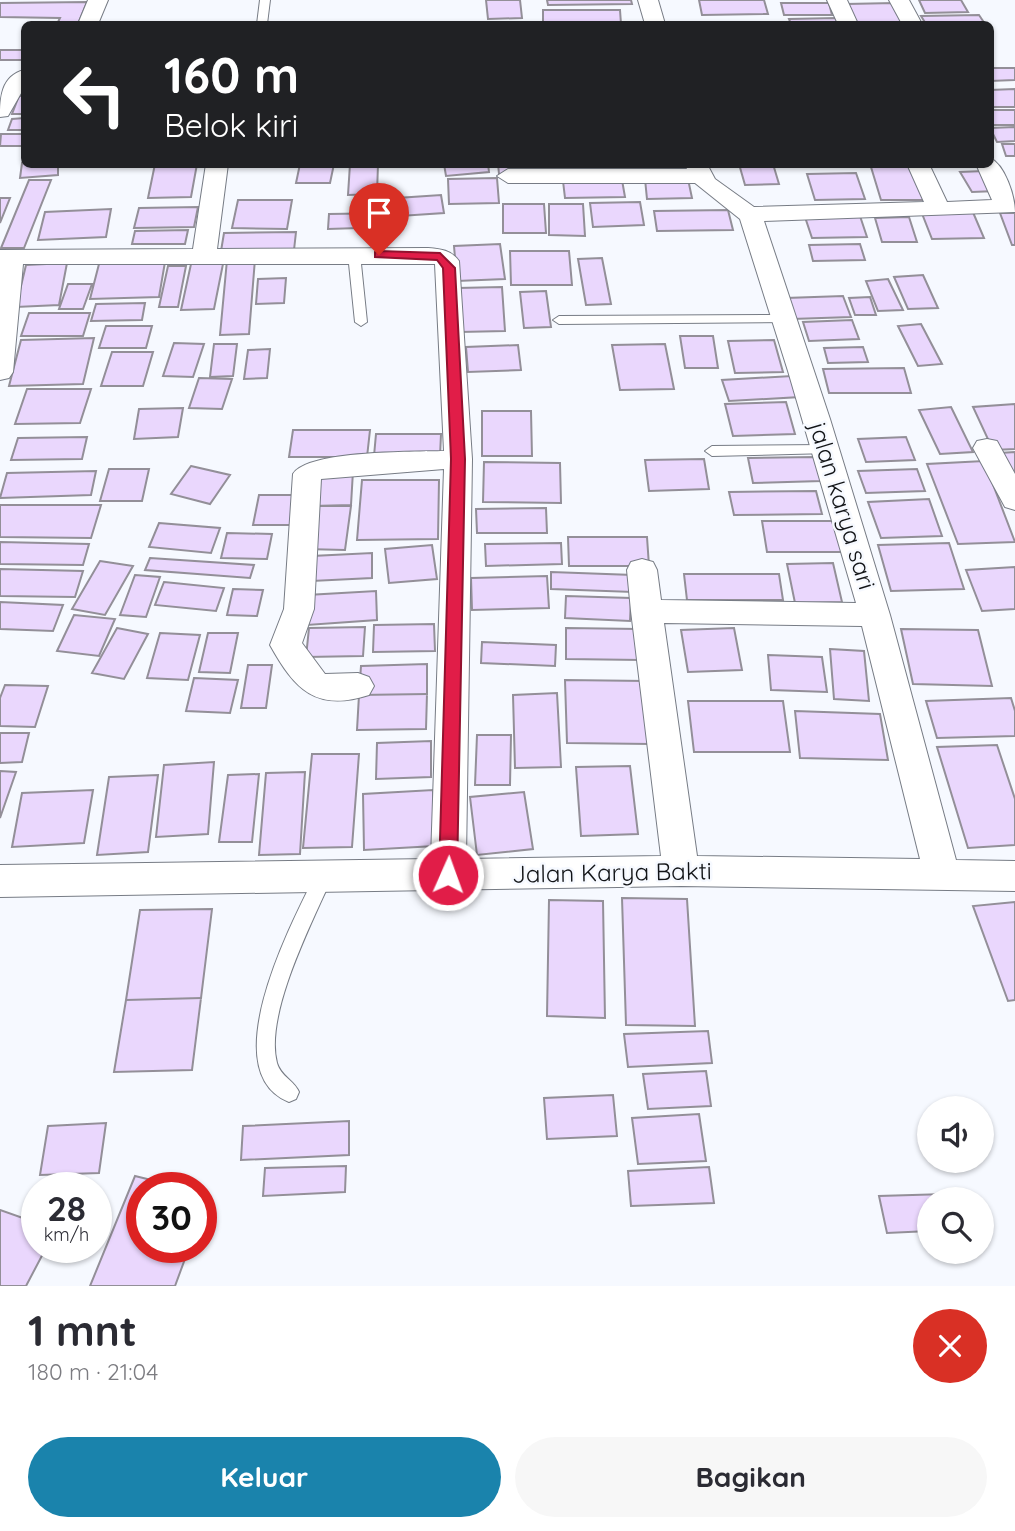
<!DOCTYPE html>
<html lang="id">
<head>
<meta charset="utf-8">
<style>
  :root { --surface:#fff; --page:#f7f7f7; --text:#2b2b33; --muted:#7c7c81; --accent:#1a83ac }
  body { margin:0; font-family:Quicksand,sans-serif; background:var(--page); color:var(--text); height:100vh; display:flex; flex-direction:column; font-size:26px; white-space:nowrap }
  * { box-sizing:border-box; margin:0 }
  p { font-size:23px; color:var(--muted) }
  .icon { flex:none; width:38px; height:38px; fill:none; stroke:currentColor; stroke-width:2; stroke-linecap:round; stroke-linejoin:round }
  .map { position:relative; height:1286px; overflow:hidden }
  .panel { display:flex; flex-direction:column; background:var(--surface); flex:1 }
  .panel>* { flex:none }
  .top-card { position:absolute; left:21px; top:21px; width:973px; height:147px; border-radius:10px; box-shadow:0 2px 5px #0004; background:#202124; color:#fff; overflow:hidden }
  .tools { position:absolute; left:917px; top:1096px; display:grid; gap:14px }
  .tools a { display:grid; place-items:center; width:77px; height:77px; border-radius:50%; background:var(--surface); box-shadow:0 2px 5px #0004; font-size:35px }
  .speed { position:absolute; left:21px; top:1172px; display:flex; gap:14px; font-size:35px; font-weight:700; text-align:center }
  .speed>* { display:grid; place-content:center; width:91px; height:91px; border-radius:50%; background:var(--surface); box-shadow:0 2px 5px #0004; line-height:1 }
  .speed small { font-size:18px; font-weight:400 }
  .speed .limit { border:10px solid #d22; background:#fff; color:#111 }
  .pin { position:absolute; display:grid; place-items:center; width:60px; height:60px; color:#fff; margin:-72px -30px; border-radius:50% 50% 50% 0; rotate:-45deg; box-shadow:0 0 7px #0007 }
  .pin .icon { rotate:45deg }
  .me { position:absolute; width:77px; margin:-38px; rotate:2deg; stroke-linejoin:round; filter:drop-shadow(0 0 5px #0008) }
  .turn { display:flex; align-items:center; gap:24px; height:147px; padding:0 28px; font-size:32px }
  .turn .icon { width:91px; height:91px; stroke-width:2.5 }
  .turn b { display:block; font-size:49px; line-height:60px }
  .round { display:grid; place-items:center; flex:none; width:74px; height:74px; border-radius:37px; background:var(--page) }
  .headline { display:flex; align-items:center; justify-content:space-between; height:119px; padding:0 28px }
  h1 { font-size:42px; font-weight:800; line-height:52px }
  .button { display:flex; gap:14px; margin-top:auto; padding:14px 28px }
  .button a { flex:1; height:80px; border-radius:42px; background:var(--accent); color:#fff; font-size:28px; font-weight:800; line-height:80px; text-align:center }
  .button a+a { background:var(--page); color:var(--text) }
  .map>svg:first-child { display:block }
  .building { fill:#ead7fd; stroke:#938f98; stroke-width:2 }
  .lines { fill:none; stroke-linecap:round; stroke-linejoin:round }
  .service-casing { stroke:#777c85; stroke-width:2 }
  .minor-casing { stroke:#777c85; stroke-width:2 }
  .service { fill:#fff; fill-rule:evenodd }
  .minor { fill:#fff; fill-rule:evenodd }
  .route { fill:#e11d48; stroke:#92132f; stroke-width:2 }
  .labels { text-anchor:middle; stroke-width:5; stroke-linejoin:round; paint-order:stroke }
  .street-label { font-size:24px; fill:#121417; stroke:#f6f9ff }
</style>
</head>
<body>
<div class="map">
<svg width="1015" height="1286" viewBox="0 0 1015 1286">
  <rect width="100%" height="100%" fill="#f6f9ff"/>
  <path class="building" d="M 486,0 L 520,0 L 522,18 L 488,19 Z
    M 547,0 L 631,0 L 632,4 L 548,5 Z
    M 699,0 L 764,0 L 768,14 L 702,15 Z
    M 919,0 L 961,0 L 968,12 L 925,13 Z
    M 87,2 L 78,24 L 57,24 L 60,18 L 0,17 L 0,3 Z
    M 781,3 L 829,3 L 832,15 L 784,15 Z
    M 894,3 L 904,24 L 856,24 L 847,4 Z
    M 543,10 L 620,10 L 621,24 L 543,23 Z
    M 979,15 L 985,24 L 926,24 L 921,16 Z
    M 836,18 L 838,24 L 791,24 L 789,19 Z
    M 766,22 L 766,24 L 682,23 Z
    M 0,50 L 24,50 L 24,60 L 0,60 Z
    M 990,68 L 1015,68 L 1015,80 L 990,81 Z
    M 1015,89 L 1015,107 L 990,107 L 990,90 Z
    M 19,96 L 24,96 L 24,114 L 12,114 Z
    M 990,110 L 1015,110 L 1015,125 L 990,125 Z
    M 24,118 L 24,130 L 8,130 L 12,119 Z
    M 1015,127 L 1015,141 L 997,142 L 990,128 Z
    M 1,134 L 24,134 L 24,146 L 0,146 Z
    M 1002,144 L 1015,144 L 1015,156 L 1006,156 Z
    M 22,163 L 58,164 L 58,175 L 20,178 Z
    M 155,164 L 197,164 L 191,197 L 148,198 Z
    M 300,164 L 334,164 L 330,183 L 296,183 Z
    M 350,164 L 378,164 L 377,194 L 348,195 Z
    M 444,164 L 488,164 L 489,172 L 446,176 Z
    M 498,164 L 555,164 L 556,172 L 499,174 Z
    M 559,164 L 596,164 L 597,171 L 560,172 Z
    M 612,164 L 675,164 L 676,172 L 614,173 Z
    M 739,164 L 773,164 L 779,184 L 745,185 Z
    M 871,167 L 915,167 L 926,200 L 881,200 Z
    M 984,171 L 996,191 L 972,192 L 960,172 Z
    M 856,173 L 865,199 L 815,200 L 807,174 Z
    M 497,178 L 499,203 L 449,204 L 448,179 Z
    M 645,179 L 688,179 L 692,198 L 647,199 Z
    M 29,180 L 51,180 L 24,248 L 1,248 Z
    M 622,180 L 625,197 L 565,198 L 563,181 Z
    M 441,195 L 444,213 L 400,216 L 397,198 Z
    M 0,198 L 10,198 L 0,223 Z
    M 238,200 L 292,200 L 287,229 L 232,228 Z
    M 640,202 L 644,225 L 593,227 L 590,203 Z
    M 503,204 L 544,204 L 546,233 L 503,233 Z
    M 549,204 L 583,204 L 585,236 L 549,235 Z
    M 198,207 L 194,227 L 134,228 L 139,208 Z
    M 111,209 L 106,237 L 38,240 L 45,212 Z
    M 728,210 L 733,230 L 657,231 L 654,211 Z
    M 972,210 L 984,238 L 932,239 L 921,211 Z
    M 391,213 L 391,227 L 328,229 L 329,214 Z
    M 859,213 L 867,237 L 812,238 L 804,214 Z
    M 1000,213 L 1015,213 L 1015,245 L 1012,245 Z
    M 909,217 L 917,242 L 882,242 L 875,218 Z
    M 188,230 L 185,244 L 132,244 L 135,231 Z
    M 296,232 L 294,250 L 221,251 L 224,233 Z
    M 500,244 L 505,279 L 457,281 L 454,246 Z
    M 860,244 L 865,260 L 813,261 L 809,245 Z
    M 510,251 L 569,251 L 572,285 L 511,285 Z
    M 602,258 L 611,304 L 586,305 L 578,259 Z
    M 255,259 L 249,334 L 220,335 L 227,260 Z
    M 165,262 L 159,297 L 90,299 L 99,264 Z
    M 67,263 L 59,305 L 16,307 L 26,265 Z
    M 191,264 L 223,264 L 214,309 L 181,310 Z
    M 168,266 L 186,266 L 178,307 L 159,307 Z
    M 923,275 L 938,308 L 908,309 L 894,277 Z
    M 286,278 L 284,303 L 256,304 L 258,279 Z
    M 888,279 L 903,310 L 878,311 L 866,281 Z
    M 68,284 L 92,284 L 83,309 L 59,309 Z
    M 502,287 L 505,331 L 460,332 L 458,288 Z
    M 546,291 L 551,327 L 524,328 L 520,292 Z
    M 843,296 L 851,317 L 792,319 L 786,298 Z
    M 870,297 L 876,315 L 855,315 L 849,298 Z
    M 145,303 L 142,320 L 91,321 L 96,304 Z
    M 29,313 L 90,313 L 83,336 L 21,336 Z
    M 852,320 L 859,339 L 809,341 L 803,322 Z
    M 921,324 L 942,364 L 918,366 L 898,326 Z
    M 106,326 L 152,326 L 146,348 L 99,348 Z
    M 680,336 L 713,336 L 718,368 L 685,368 Z
    M 94,338 L 83,384 L 9,386 L 21,340 Z
    M 774,340 L 783,372 L 735,373 L 728,341 Z
    M 174,343 L 204,344 L 193,377 L 163,376 Z
    M 214,344 L 237,344 L 233,376 L 210,377 Z
    M 665,344 L 674,389 L 620,390 L 612,345 Z
    M 518,345 L 521,370 L 468,372 L 466,347 Z
    M 863,347 L 868,362 L 828,363 L 824,348 Z
    M 270,349 L 267,378 L 244,379 L 248,350 Z
    M 112,352 L 153,352 L 143,386 L 101,386 Z
    M 904,368 L 911,393 L 829,393 L 823,369 Z
    M 792,376 L 800,397 L 729,401 L 722,380 Z
    M 199,378 L 232,379 L 222,409 L 189,408 Z
    M 27,389 L 91,389 L 80,423 L 15,424 Z
    M 786,402 L 795,434 L 733,436 L 725,404 Z
    M 1015,404 L 1015,449 L 993,450 L 973,407 Z
    M 951,407 L 973,452 L 940,454 L 919,410 Z
    M 183,408 L 178,437 L 134,439 L 139,409 Z
    M 482,411 L 531,411 L 532,456 L 482,456 Z
    M 293,430 L 370,430 L 367,457 L 289,457 Z
    M 376,434 L 441,434 L 440,456 L 374,456 Z
    M 87,437 L 82,459 L 11,460 L 18,438 Z
    M 906,437 L 915,460 L 866,462 L 858,439 Z
    M 1015,452 L 1015,487 L 1000,453 Z
    M 815,457 L 821,481 L 753,483 L 748,458 Z
    M 704,459 L 709,489 L 649,491 L 645,460 Z
    M 984,461 L 1015,542 L 958,544 L 927,464 Z
    M 484,462 L 560,463 L 561,503 L 483,502 Z
    M 191,466 L 230,475 L 210,504 L 171,494 Z
    M 109,469 L 149,469 L 142,501 L 100,501 Z
    M 917,469 L 925,491 L 866,493 L 858,471 Z
    M 96,471 L 91,495 L 0,498 L 7,473 Z
    M 353,471 L 351,505 L 312,506 L 315,472 Z
    M 362,480 L 439,480 L 438,539 L 357,540 Z
    M 816,491 L 822,514 L 734,515 L 729,492 Z
    M 259,495 L 296,495 L 291,525 L 253,525 Z
    M 929,499 L 942,536 L 881,538 L 868,502 Z
    M 0,505 L 101,505 L 91,538 L 0,537 Z
    M 312,506 L 351,506 L 345,550 L 305,549 Z
    M 546,508 L 547,533 L 477,533 L 476,509 Z
    M 762,521 L 838,521 L 845,552 L 767,552 Z
    M 159,523 L 220,528 L 211,553 L 149,547 Z
    M 227,533 L 272,534 L 267,559 L 221,558 Z
    M 568,537 L 647,537 L 649,566 L 569,566 Z
    M 0,542 L 89,544 L 83,565 L 0,564 Z
    M 561,543 L 562,564 L 486,566 L 485,544 Z
    M 949,543 L 964,589 L 891,591 L 878,545 Z
    M 432,545 L 437,579 L 389,583 L 385,549 Z
    M 372,553 L 372,578 L 312,581 L 312,556 Z
    M 150,558 L 254,565 L 250,578 L 145,570 Z
    M 100,561 L 133,566 L 105,615 L 72,609 Z
    M 833,563 L 842,602 L 795,603 L 787,564 Z
    M 1015,567 L 1015,609 L 982,611 L 966,570 Z
    M 0,569 L 83,571 L 75,597 L 0,596 Z
    M 551,572 L 633,575 L 633,592 L 551,589 Z
    M 684,574 L 779,574 L 783,600 L 687,600 Z
    M 135,575 L 160,577 L 146,617 L 120,615 Z
    M 547,576 L 549,608 L 472,610 L 471,578 Z
    M 164,582 L 224,588 L 216,611 L 155,605 Z
    M 233,589 L 263,590 L 257,616 L 227,615 Z
    M 376,591 L 377,620 L 307,625 L 307,595 Z
    M 566,596 L 631,598 L 630,621 L 565,618 Z
    M 0,602 L 63,605 L 53,631 L 0,629 Z
    M 74,615 L 115,619 L 99,656 L 57,651 Z
    M 434,624 L 435,651 L 373,652 L 374,625 Z
    M 365,627 L 363,656 L 306,657 L 309,628 Z
    M 117,628 L 148,634 L 124,679 L 92,673 Z
    M 566,628 L 639,629 L 641,660 L 566,659 Z
    M 734,628 L 742,670 L 688,672 L 681,630 Z
    M 901,629 L 978,630 L 992,686 L 913,684 Z
    M 160,633 L 200,635 L 188,680 L 147,678 Z
    M 208,633 L 238,633 L 230,673 L 199,672 Z
    M 482,642 L 556,645 L 555,666 L 481,663 Z
    M 830,649 L 864,651 L 869,701 L 834,699 Z
    M 768,655 L 822,657 L 827,692 L 771,690 Z
    M 427,664 L 427,694 L 359,695 L 361,666 Z
    M 248,665 L 272,665 L 266,708 L 241,708 Z
    M 194,678 L 238,680 L 230,713 L 186,711 Z
    M 565,680 L 646,681 L 650,744 L 567,743 Z
    M 5,685 L 48,686 L 35,727 L 0,726 L 0,698 Z
    M 557,693 L 561,767 L 515,768 L 513,695 Z
    M 427,694 L 426,729 L 357,730 L 359,695 Z
    M 1011,698 L 1015,711 L 1015,736 L 937,738 L 926,701 Z
    M 688,701 L 783,701 L 790,752 L 694,752 Z
    M 795,711 L 880,714 L 888,760 L 800,758 Z
    M 0,733 L 29,733 L 22,762 L 0,763 Z
    M 477,735 L 511,735 L 510,785 L 475,785 Z
    M 431,741 L 431,777 L 376,779 L 377,743 Z
    M 997,745 L 1015,799 L 1015,845 L 968,848 L 937,747 Z
    M 312,754 L 359,754 L 352,847 L 303,848 Z
    M 214,762 L 208,834 L 156,837 L 164,765 Z
    M 630,766 L 638,834 L 581,836 L 576,767 Z
    M 0,771 L 16,772 L 0,818 Z
    M 305,772 L 300,854 L 259,855 L 266,773 Z
    M 259,774 L 252,842 L 219,842 L 228,775 Z
    M 158,775 L 148,852 L 97,855 L 109,777 Z
    M 93,790 L 84,843 L 12,847 L 22,793 Z
    M 433,790 L 435,846 L 364,850 L 363,794 Z
    M 524,792 L 533,849 L 477,855 L 470,797 Z
    M 622,898 L 687,899 L 695,1026 L 626,1025 Z
    M 549,900 L 603,901 L 605,1018 L 547,1016 Z
    M 1015,902 L 1015,1000 L 1008,1001 L 973,906 Z
    M 212,909 L 201,998 L 126,1000 L 140,910 Z
    M 201,998 L 192,1070 L 114,1072 L 126,1000 Z
    M 708,1031 L 712,1063 L 628,1067 L 624,1034 Z
    M 706,1071 L 711,1106 L 648,1109 L 643,1074 Z
    M 613,1095 L 617,1136 L 547,1139 L 544,1098 Z
    M 699,1114 L 706,1161 L 638,1164 L 632,1118 Z
    M 349,1121 L 349,1155 L 241,1160 L 243,1126 Z
    M 106,1123 L 99,1173 L 40,1175 L 48,1126 Z
    M 346,1166 L 345,1192 L 263,1196 L 265,1168 Z
    M 709,1167 L 714,1203 L 631,1206 L 628,1171 Z
    M 135,1176 L 184,1188 L 142,1188 L 142,1248 L 189,1248 L 175,1286 L 90,1286 Z
    M 946,1194 L 947,1199 L 929,1199 L 929,1231 L 887,1233 L 879,1196 Z
    M 0,1210 L 37,1223 L 37,1248 L 46,1248 L 26,1286 L 0,1286 Z"/>
  <g class="lines">
    <defs>
      <path id="service" d="M 260,0 L 270,0 L 267,24 L 257,24 Z
        M 354,250 L 360,254 L 367,322 L 361,326 L 355,322 L 348,254 Z
        M 787,315 L 793,319 L 791,322 L 559,324 L 553,320 L 559,316 Z
        M 825,445 L 830,447 L 832,450 L 830,453 L 712,456 L 705,451 L 712,446 Z
        M 324,867 L 330,870 L 333,875 C 313,921 264,1014 277,1063 C 281,1077 294,1080 299,1092 L 296,1099 L 289,1102 C 212,1071 294,918 318,870 Z"/>
      <path id="minor" d="M 88,0 L 108,0 L 98,24 L 78,24 Z
        M 638,0 L 658,0 L 665,24 L 645,24 Z
        M 827,0 L 847,0 L 858,24 L 838,24 Z
        M 889,0 L 909,0 L 922,24 L 902,24 Z
        M 24,70 L 24,88 L 8,116 L 0,117 C 0,98 1,76 24,70 Z
        M 990,158 C 1005,165 1015,196 1015,212 L 764,221 L 830,419 L 890,615 L 956,860 L 1015,861 L 1015,891 L 681,886 L 0,897 L 0,865 L 431,859 L 444,469 L 321,479 L 314,609 L 302,643 L 325,674 L 358,673 L 369,677 L 374,686 L 369,695 C 316,712 295,690 270,645 L 284,609 L 293,474 C 308,450 413,452 444,451 L 435,264 L 23,264 L 13,372 L 9,378 L 0,380 L 0,250 L 193,249 L 206,164 L 228,164 L 217,249 L 428,248 C 441,249 451,250 459,261 L 472,459 L 466,859 L 661,856 L 631,611 L 627,570 L 631,562 L 642,559 L 653,562 L 657,570 L 661,600 L 856,603 L 788,371 L 740,219 L 695,183 L 508,183 L 497,176 L 508,169 L 687,169 L 685,164 L 707,164 L 715,179 L 754,207 L 924,202 L 907,164 L 929,164 L 947,202 L 992,200 L 976,164 L 990,164 ZM 664,623 L 862,626 L 920,859 L 697,856 Z
        M 987,439 L 997,441 L 1015,474 L 1015,510 L 1005,507 L 973,448 L 977,441 Z"/>
    </defs>
    <use href="#service" class="service-casing"/>
    <use href="#minor" class="minor-casing"/>
    <use href="#service" class="service"/>
    <use href="#minor" class="minor"/>
  </g>
  <path class="route" d="M 379,251 L 440,253 L 455,268 L 465,459 L 457,875 L 448,883 L 439,875 L 451,459 L 443,268 L 437,260 L 375,257 L 375,252 Z"/>
  <g class="labels">
    <g class="street-label">
      <text transform="translate(842 506) rotate(73)" y="8">jalan karya sari</text>
      <text transform="translate(612 873) rotate(-1)" y="8">Jalan Karya Bakti</text>
    </g>
  </g>
</svg>
<div class="tools">
<a><svg class="icon" aria-label="sound" viewBox="0 0 24 24"><path d="M4 9h4l5-4v14l-5-4H4zM17 9q2 3 0 6"/></svg></a>
<a><svg class="icon" aria-label="search" viewBox="0 0 24 24"><circle cx="10" cy="10" r="6"/><path d="M15 15l6 6"/></svg></a>
</div>
<div class="speed"><div>28<small>km/h</small></div><div class="limit">30</div></div>
<div class="pin" style="left:379px;top:255px;background:#d93025"><svg class="icon" aria-label="arrive" viewBox="0 0 24 24"><path d="M6 21V4h12l-3 4 3 4H6"/></svg></div>
<svg class="me" style="left:448px;top:875px" viewBox="-20 -20 40 40"><circle r="17" fill="#e11d48" stroke="#fff" stroke-width="3"/><path d="M0-11L8 9 0 5-8 9z" fill="#fff"/></svg>
<div class="top-card">
<div class="turn"><svg class="icon" aria-label="left" viewBox="0 0 24 24"><path d="M17 20v-9H6M10 6l-5 5 5 5"/></svg><div><b>160 m</b>Belok kiri</div></div>
</div>
</div>
<section class="panel">
<div class="headline"><div><h1>1 mnt</h1><p>180 m · 21:04</p></div><a class="round" style="background:#d93025;color:#fff"><svg class="icon" aria-label="close" viewBox="0 0 24 24"><path d="M6 6l12 12M18 6L6 18"/></svg></a></div>
<div class="button"><a>Keluar</a><a>Bagikan</a></div>
</section>
</body>
</html>
